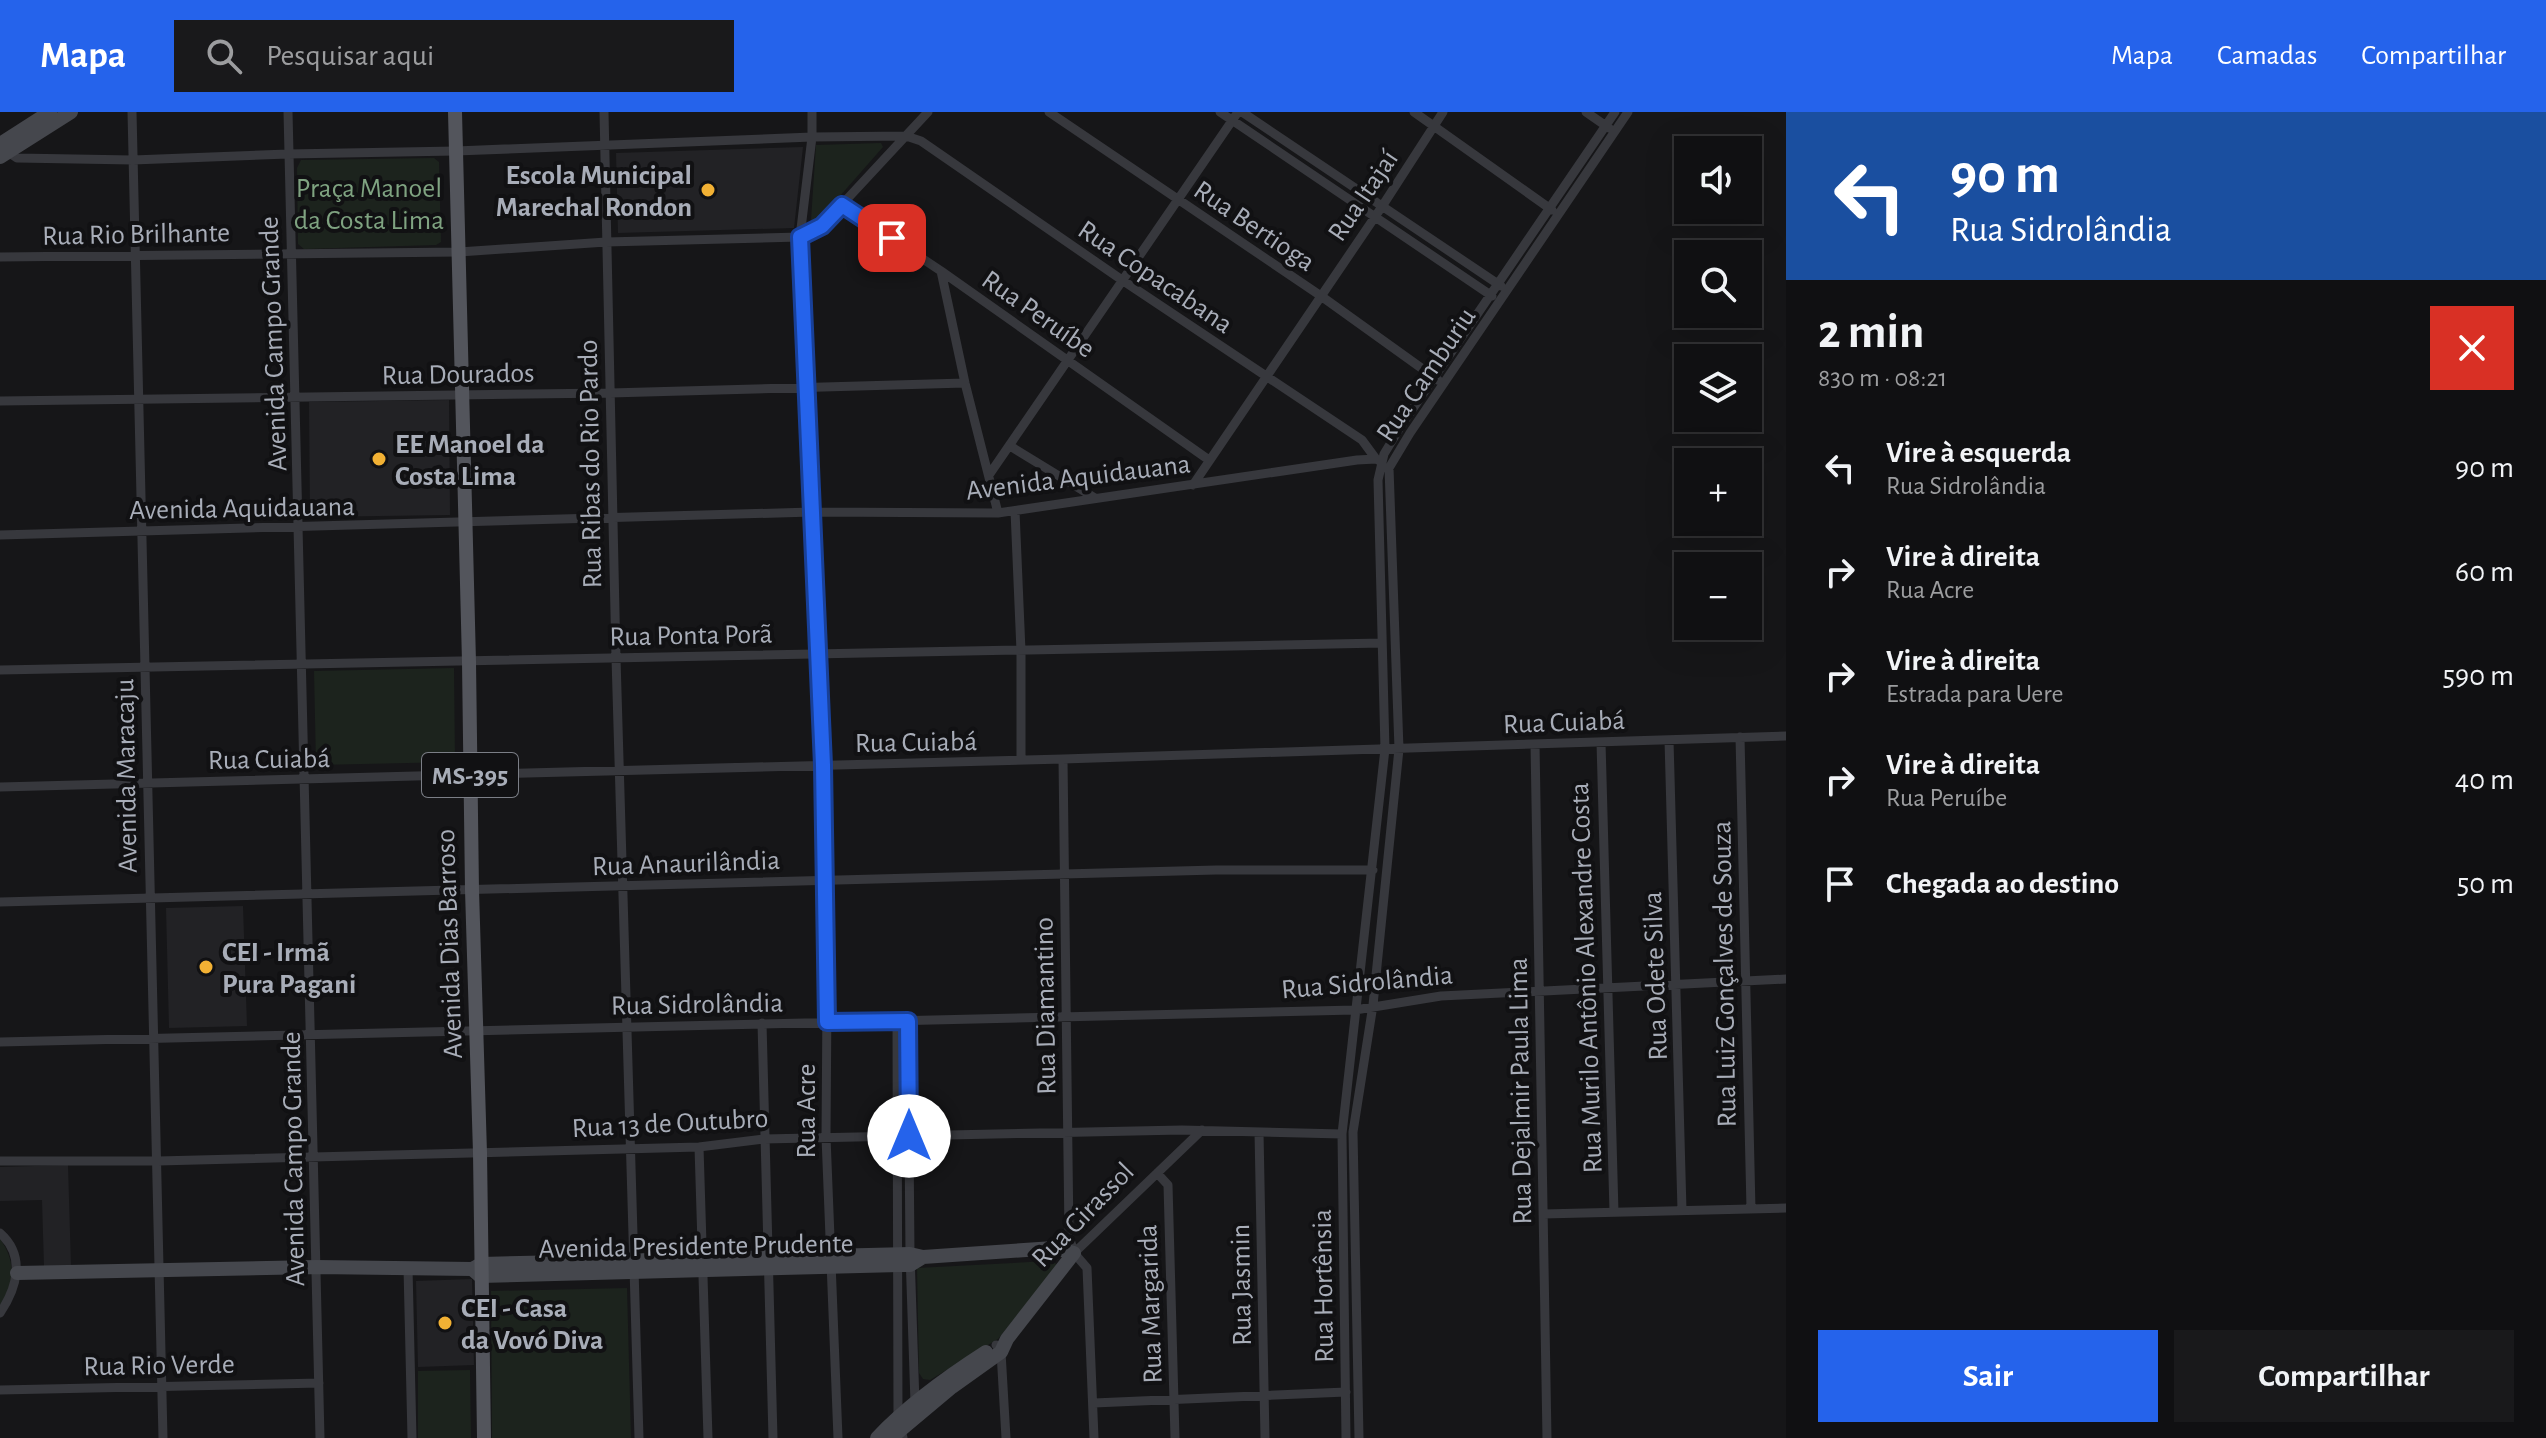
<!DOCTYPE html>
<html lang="pt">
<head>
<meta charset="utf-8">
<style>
  :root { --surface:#101012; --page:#19191b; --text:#f1f3f6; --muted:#9c9d9f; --line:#303032; --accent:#2563eb }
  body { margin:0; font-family:"Alegreya Sans",sans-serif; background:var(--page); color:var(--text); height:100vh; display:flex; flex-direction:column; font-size:30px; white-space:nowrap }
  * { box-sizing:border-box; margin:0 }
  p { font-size:26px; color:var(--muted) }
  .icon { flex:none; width:44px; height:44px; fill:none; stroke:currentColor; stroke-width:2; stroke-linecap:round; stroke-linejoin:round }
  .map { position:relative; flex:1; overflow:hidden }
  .drawer { display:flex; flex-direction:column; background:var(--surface); width:760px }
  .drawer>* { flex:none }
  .banner { background:#1a4fa0; color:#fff; overflow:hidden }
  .tools { position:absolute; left:1674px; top:24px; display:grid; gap:16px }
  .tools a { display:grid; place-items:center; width:88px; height:88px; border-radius:0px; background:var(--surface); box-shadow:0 8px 32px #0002,0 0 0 2px var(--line); font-size:40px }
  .pin { position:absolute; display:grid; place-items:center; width:68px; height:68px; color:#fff; margin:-34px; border-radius:16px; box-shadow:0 4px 12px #0006 }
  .me { position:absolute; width:88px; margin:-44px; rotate:0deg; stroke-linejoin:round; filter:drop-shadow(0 0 6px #0008) }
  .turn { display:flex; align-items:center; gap:28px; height:168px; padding:0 32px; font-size:36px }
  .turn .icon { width:104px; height:104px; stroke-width:2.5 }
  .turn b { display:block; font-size:56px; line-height:68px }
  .round { display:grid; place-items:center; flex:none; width:84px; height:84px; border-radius:0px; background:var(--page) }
  .head { display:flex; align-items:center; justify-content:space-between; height:136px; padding:0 32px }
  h1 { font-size:48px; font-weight:700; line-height:60px }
  .action { display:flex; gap:16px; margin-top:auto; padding:16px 32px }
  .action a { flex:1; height:92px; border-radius:0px; background:var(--accent); color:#fff; font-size:32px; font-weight:700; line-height:92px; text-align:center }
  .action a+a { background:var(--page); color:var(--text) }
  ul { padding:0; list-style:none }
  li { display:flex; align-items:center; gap:24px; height:104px; padding:0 32px }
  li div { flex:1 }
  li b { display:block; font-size:30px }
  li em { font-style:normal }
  header { display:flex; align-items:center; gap:48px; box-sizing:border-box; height:112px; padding:0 40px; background:var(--accent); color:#fff }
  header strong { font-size:38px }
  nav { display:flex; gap:44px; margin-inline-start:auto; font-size:28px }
  .search { width:560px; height:72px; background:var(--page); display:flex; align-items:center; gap:20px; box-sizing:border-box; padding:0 28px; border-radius:0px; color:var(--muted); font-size:30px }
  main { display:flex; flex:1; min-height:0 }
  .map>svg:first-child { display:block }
  .built { fill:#222225 }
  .green { fill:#1c231d }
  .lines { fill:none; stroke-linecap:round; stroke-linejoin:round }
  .street { stroke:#37383d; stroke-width:9 }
  .secondary { stroke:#45474d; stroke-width:14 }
  .primary { stroke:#53555c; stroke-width:14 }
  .route-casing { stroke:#184099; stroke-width:20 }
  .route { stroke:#2563eb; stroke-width:14 }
  .poi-dot { fill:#f2b134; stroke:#111113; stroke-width:3 }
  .labels { text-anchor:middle; stroke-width:8; stroke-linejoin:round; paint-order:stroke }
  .shield { fill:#111113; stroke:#7b7e86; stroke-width:2 }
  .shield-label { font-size:26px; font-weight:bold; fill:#a8adb8 }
  .poi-label { font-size:28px; font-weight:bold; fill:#a8adb8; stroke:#111113; text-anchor:start }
  .park-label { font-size:28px; fill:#7fa381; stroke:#111113 }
  .street-label { font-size:28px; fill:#a8adb8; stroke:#111113 }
</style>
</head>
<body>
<header>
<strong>Mapa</strong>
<div class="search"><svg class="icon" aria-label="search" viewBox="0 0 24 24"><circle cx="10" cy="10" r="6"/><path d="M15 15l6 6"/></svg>Pesquisar aqui</div>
<nav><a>Mapa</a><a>Camadas</a><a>Compartilhar</a></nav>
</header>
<main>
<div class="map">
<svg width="1786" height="1326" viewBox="0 0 1786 1326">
  <rect width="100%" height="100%" fill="#161618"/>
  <path class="built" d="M 803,35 L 794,116 L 618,121 L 616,41 Z
    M 449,288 L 450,403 L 310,405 L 309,290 Z
    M 243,794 L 247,914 L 169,916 L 166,796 Z
    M 68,1053 L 71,1155 L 44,1155 L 42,1088 L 0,1089 L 0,1055 Z
    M 472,1167 L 474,1253 L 418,1255 L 416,1169 Z"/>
  <path class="green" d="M 881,31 L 883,35 L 818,109 L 811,108 L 816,33 Z
    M 434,46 L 439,50 L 441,130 L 436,133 L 304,137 L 298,132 L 297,56 L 301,48 Z
    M 454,556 L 455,650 L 316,653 L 314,559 Z
    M 0,1127 C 16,1149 15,1171 0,1193 Z
    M 1049,1149 L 1054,1149 L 1057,1154 L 998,1227 L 930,1268 L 923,1267 L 919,1261 L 917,1156 Z
    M 627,1176 L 631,1326 L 492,1326 L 491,1179 Z
    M 470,1258 L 471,1326 L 418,1326 L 418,1259 Z"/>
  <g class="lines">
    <path class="street" d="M 132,0 L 163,1326
      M 288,0 L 320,1326
      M 604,0 L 616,546 L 639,1326
      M 812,0 L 812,25 L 800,125 L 805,276 L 823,653 L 827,887 L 826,1025 L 838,1326
      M 1049,0 L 1321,184 L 1438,268
      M 1220,0 L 1492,184
      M 1242,0 L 1501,174
      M 1414,0 L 1552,98
      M 1586,0 L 1609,16
      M 5,38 L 17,46 L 133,48 L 288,42 L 456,39 L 812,25 L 906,24 L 921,29 L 1122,168 L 1362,328 L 1376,347
      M 842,93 L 941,159 L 1209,348
      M 0,145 L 459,140 L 606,130 L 800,125 L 822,114 L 928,0
      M 941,159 L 965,271 L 998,401
      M 0,289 L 610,281 L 965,271
      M 1010,334 L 1095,386
      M 989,363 L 1238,0
      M 1193,373 L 1383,93 L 1443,0
      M 1015,399 L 1021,539 L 1021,648
      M 0,423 L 812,400 L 998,401 L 1357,348 L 1376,347 L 1380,349
      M 0,558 L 1382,531
      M 1740,625 L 1751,1097
      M 1669,628 L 1682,1098
      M 1601,630 L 1614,1100
      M 1535,632 L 1547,1326
      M 1063,647 L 1069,1124 L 1074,1141 L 1087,1156 L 1094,1326
      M 0,675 L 1063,647 L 1786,624
      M 0,790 L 1216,758 L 1373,758
      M 897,909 L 898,1304 L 903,1326
      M 908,909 L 910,1142 L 915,1291
      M 762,911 L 773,1326
      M 0,930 L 1355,898 L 1441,884 L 1786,867
      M 1259,1020 L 1265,1326
      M 699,1035 L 708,1326
      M 0,1049 L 158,1049 L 699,1035 L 764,1027 L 1182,1018 L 1342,1022
      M 1157,1061 L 1168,1073 L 1175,1326
      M 1543,1102 L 1786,1096
      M 0,1121 C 26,1144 17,1176 0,1201
      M 1074,1141 L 1202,1018
      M 408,1156 L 412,1326
      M 996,1233 L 1001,1240 L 1006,1326
      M 0,1278 L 319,1271
      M 1094,1291 L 1346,1280
      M 1346,1326 L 1342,1022 L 1385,637 L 1378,368 L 1384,342 L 1401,314 L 1615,0
      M 1359,1326 L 1353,1020 L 1373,893 L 1399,637 L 1389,356 L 1410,321 L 1628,0"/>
    <path class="secondary" d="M 0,32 L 50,0
      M 0,45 L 71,0
      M 472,1157 L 480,1164 L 900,1153 L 910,1153 L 923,1145
      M 17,1161 L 316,1155 L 472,1157 L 481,1152 L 910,1142 L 923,1145 L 1054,1136 L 1074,1141 L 1007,1227 L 1001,1240 L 952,1275 L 891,1326
      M 877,1326 C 909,1292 947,1265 986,1240"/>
    <path class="primary" d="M 455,0 L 469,550 L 472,778 L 480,1041 L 484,1326"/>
  </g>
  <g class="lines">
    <defs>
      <path id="route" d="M 892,126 L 842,93 L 822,114 L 800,125 L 823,653 L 827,910 L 908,909 L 909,1024"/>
    </defs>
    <use href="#route" class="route-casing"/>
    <use href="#route" class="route"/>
  </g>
  <g class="poi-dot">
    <circle cx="708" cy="78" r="8"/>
    <circle cx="379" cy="347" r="8"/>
    <circle cx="206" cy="855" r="8"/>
    <circle cx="445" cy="1211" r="8"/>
  </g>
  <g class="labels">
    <rect class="shield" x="422" y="641" width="96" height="44" rx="6"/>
    <g class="shield-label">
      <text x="470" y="672">MS-395</text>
    </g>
    <g class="poi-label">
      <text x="692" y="72" text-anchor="end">Escola Municipal<tspan x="692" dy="32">Marechal Rondon</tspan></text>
      <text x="395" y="341">EE Manoel da<tspan x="395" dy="32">Costa Lima</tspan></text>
      <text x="222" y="849">CEI - Irmã<tspan x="222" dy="32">Pura Pagani</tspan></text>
      <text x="461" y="1205">CEI - Casa<tspan x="461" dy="32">da Vovó Diva</tspan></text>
    </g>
    <g class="park-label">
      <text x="369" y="85">Praça Manoel<tspan x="369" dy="32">da Costa Lima</tspan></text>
    </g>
    <g class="street-label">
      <text transform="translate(1362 83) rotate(-56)" y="10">Rua Itajaí</text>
      <text transform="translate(1255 113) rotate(34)" y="10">Rua Bertioga</text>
      <text transform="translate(136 121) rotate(-1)" y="10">Rua Rio Brilhante</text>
      <text transform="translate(1156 164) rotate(34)" y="10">Rua Copacabana</text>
      <text transform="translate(1039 201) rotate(35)" y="10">Rua Peruíbe</text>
      <text transform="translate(272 232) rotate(-92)" y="10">Avenida Campo Grande</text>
      <text transform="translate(458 261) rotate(-1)" y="10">Rua Dourados</text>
      <text transform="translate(1425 262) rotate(-56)" y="10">Rua Camburiu</text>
      <text transform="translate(589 352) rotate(-91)" y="10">Rua Ribas do Rio Pardo</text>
      <text transform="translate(1078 364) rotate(-7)" y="10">Avenida Aquidauana</text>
      <text transform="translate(242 395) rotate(-1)" y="10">Avenida Aquidauana</text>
      <text transform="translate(691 522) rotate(-1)" y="10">Rua Ponta Porã</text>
      <text transform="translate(1564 609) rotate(-2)" y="10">Rua Cuiabá</text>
      <text transform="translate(916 629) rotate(-1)" y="10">Rua Cuiabá</text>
      <text transform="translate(269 646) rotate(-1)" y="10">Rua Cuiabá</text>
      <text transform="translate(125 664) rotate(-91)" y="10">Avenida Maracaju</text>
      <text transform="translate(686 750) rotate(-2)" y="10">Rua Anaurilândia</text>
      <text transform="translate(448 832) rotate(-92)" y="10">Avenida Dias Barroso</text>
      <text transform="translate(1723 862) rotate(-91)" y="10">Rua Luiz Gonçalves de Souza</text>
      <text transform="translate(1654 864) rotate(-92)" y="10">Rua Odete Silva</text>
      <text transform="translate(1585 866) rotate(-92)" y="10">Rua Murilo Antônio Alexandre Costa</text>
      <text transform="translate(1367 869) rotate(-5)" y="10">Rua Sidrolândia</text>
      <text transform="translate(697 891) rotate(-1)" y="10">Rua Sidrolândia</text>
      <text transform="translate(1044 894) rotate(-91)" y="10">Rua Diamantino</text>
      <text transform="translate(1519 979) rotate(-91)" y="10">Rua Dejalmir Paula Lima</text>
      <text transform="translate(805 999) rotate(-90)" y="10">Rua Acre</text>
      <text transform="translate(670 1010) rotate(-3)" y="10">Rua 13 de Outubro</text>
      <text transform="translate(292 1047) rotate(-91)" y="10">Avenida Campo Grande</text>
      <text transform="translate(1082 1102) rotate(-46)" y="10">Rua Girassol</text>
      <text transform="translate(696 1133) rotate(-1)" y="10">Avenida Presidente Prudente</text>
      <text transform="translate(1240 1173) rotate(-91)" y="10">Rua Jasmin</text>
      <text transform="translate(1322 1174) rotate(-91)" y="10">Rua Hortênsia</text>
      <text transform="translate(1149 1192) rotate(-92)" y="10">Rua Margarida</text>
      <text transform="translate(159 1252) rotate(-1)" y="10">Rua Rio Verde</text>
    </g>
  </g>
</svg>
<div class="tools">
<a><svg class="icon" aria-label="sound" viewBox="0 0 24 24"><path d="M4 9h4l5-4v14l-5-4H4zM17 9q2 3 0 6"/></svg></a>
<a><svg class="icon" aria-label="search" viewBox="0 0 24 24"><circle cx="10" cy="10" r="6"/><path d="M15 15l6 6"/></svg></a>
<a><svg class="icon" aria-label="layers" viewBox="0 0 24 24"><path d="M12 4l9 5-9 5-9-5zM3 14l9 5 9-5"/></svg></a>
<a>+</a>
<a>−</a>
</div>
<div class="pin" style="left:892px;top:126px;background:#d93025"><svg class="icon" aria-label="arrive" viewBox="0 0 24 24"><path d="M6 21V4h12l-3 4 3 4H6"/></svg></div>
<svg class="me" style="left:909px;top:1024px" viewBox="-20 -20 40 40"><circle r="19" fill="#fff"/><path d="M0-13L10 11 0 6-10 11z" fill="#2563eb"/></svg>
</div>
<section class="drawer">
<div class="banner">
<div class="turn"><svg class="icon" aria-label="left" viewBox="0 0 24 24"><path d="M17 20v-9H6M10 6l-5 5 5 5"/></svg><div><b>90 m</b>Rua Sidrolândia</div></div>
</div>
<div class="head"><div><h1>2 min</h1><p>830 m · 08:21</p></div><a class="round" style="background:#d93025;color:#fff"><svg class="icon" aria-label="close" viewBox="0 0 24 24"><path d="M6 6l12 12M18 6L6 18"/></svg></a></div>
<ul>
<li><svg class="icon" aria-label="left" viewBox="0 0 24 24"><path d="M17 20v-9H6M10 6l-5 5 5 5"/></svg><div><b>Vire à esquerda</b><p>Rua Sidrolândia</p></div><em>90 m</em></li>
<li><svg class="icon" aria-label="right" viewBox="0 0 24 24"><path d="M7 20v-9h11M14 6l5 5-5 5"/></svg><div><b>Vire à direita</b><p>Rua Acre</p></div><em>60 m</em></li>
<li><svg class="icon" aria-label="right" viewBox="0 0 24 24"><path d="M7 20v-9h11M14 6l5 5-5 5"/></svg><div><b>Vire à direita</b><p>Estrada para Uere</p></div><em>590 m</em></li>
<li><svg class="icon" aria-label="right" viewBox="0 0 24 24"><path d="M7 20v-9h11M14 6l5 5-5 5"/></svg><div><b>Vire à direita</b><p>Rua Peruíbe</p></div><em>40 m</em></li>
<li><svg class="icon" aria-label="arrive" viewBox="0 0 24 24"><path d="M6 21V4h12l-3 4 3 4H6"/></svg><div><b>Chegada ao destino</b></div><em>50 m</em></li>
</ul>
<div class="action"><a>Sair</a><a>Compartilhar</a></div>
</section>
</main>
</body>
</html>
